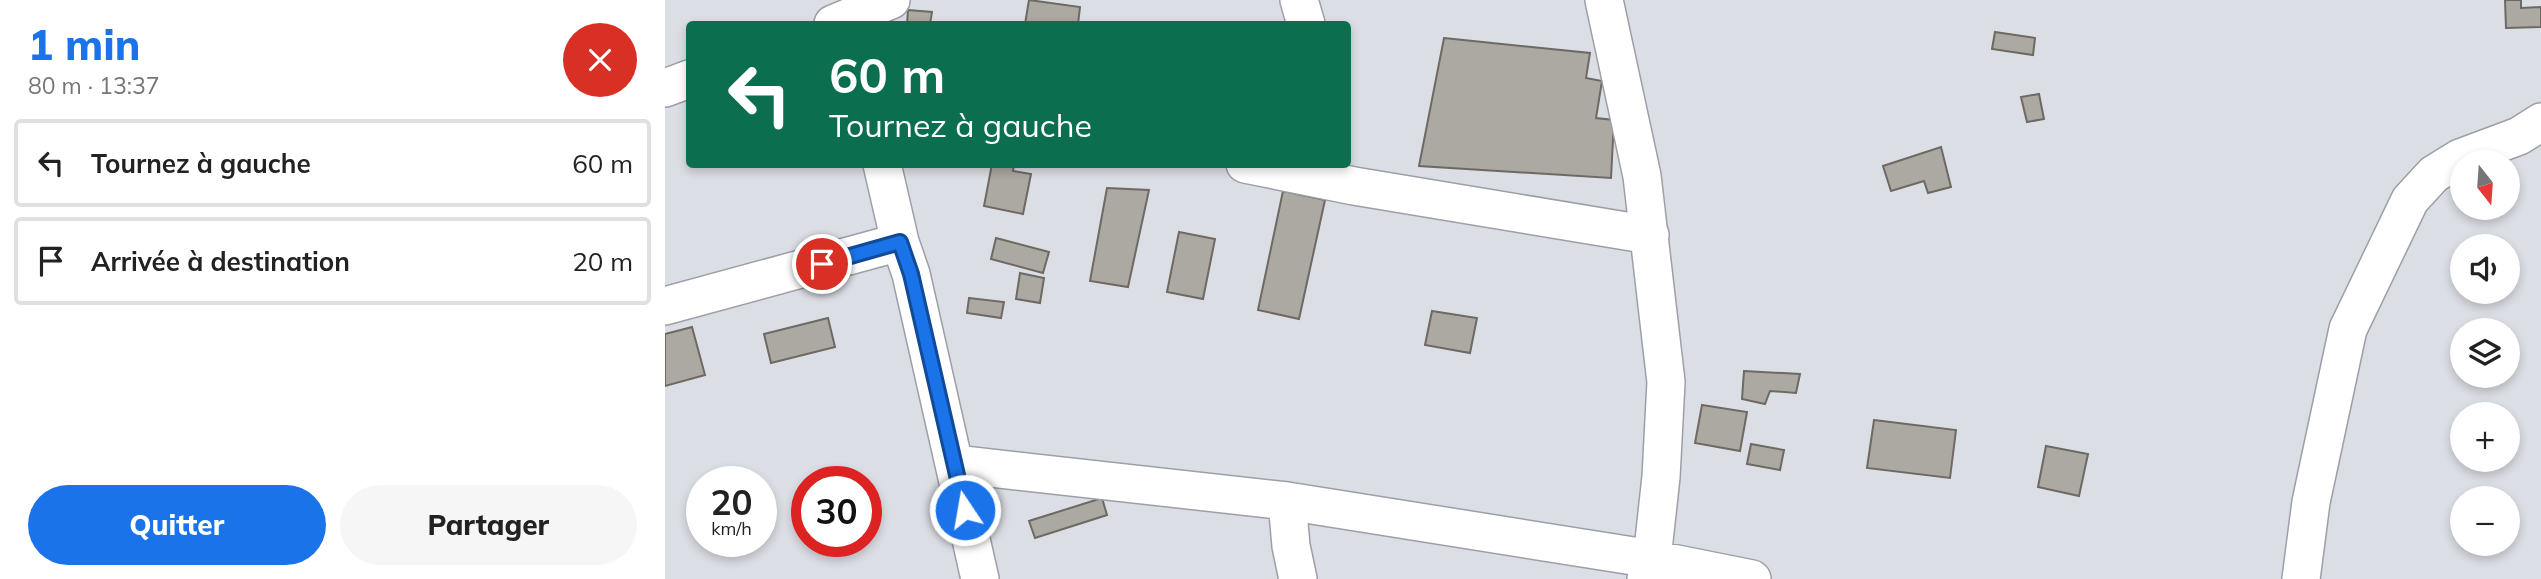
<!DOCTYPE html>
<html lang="fr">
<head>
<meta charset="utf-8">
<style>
  :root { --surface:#fff; --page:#f6f6f6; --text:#222; --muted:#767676; --line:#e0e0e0; --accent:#1a73e8 }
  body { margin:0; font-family:Mulish,sans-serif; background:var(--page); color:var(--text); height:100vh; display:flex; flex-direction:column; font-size:26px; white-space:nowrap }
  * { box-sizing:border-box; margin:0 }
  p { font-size:23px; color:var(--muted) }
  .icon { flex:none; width:38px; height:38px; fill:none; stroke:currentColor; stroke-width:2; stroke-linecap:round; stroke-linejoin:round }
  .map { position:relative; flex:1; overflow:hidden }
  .panel { display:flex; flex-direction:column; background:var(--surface); width:665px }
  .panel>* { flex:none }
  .top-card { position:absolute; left:21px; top:21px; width:665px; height:147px; border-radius:7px; box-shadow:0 4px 10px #0003; background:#0b6e4f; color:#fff; overflow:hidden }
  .needle { width:46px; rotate:163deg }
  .controls { position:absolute; left:1785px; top:150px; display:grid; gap:14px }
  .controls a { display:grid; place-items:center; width:70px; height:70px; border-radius:50%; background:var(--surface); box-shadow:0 4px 10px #0003; font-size:35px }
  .speed { position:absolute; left:21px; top:466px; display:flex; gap:14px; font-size:35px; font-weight:700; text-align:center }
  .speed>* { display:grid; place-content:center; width:91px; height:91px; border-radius:50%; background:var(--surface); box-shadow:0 4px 10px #0003; line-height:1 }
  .speed small { font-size:18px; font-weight:400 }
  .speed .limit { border:10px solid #d22; background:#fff; color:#111 }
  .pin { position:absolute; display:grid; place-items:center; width:60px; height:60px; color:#fff; margin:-30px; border:4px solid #fff; border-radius:50%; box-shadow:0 2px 7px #0007 }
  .me { position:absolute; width:77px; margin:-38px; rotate:348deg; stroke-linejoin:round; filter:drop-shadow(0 0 5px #0008) }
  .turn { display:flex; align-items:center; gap:24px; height:147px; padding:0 28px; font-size:32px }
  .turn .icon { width:91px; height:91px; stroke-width:2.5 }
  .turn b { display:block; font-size:49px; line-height:60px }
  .round { display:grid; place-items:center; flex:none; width:74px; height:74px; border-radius:37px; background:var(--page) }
  .summary { display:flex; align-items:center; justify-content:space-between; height:119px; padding:0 28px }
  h1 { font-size:42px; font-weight:800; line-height:52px; color:var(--accent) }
  .button { display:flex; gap:14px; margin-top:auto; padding:14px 28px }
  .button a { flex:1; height:80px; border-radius:42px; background:var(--accent); color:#fff; font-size:28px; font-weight:800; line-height:80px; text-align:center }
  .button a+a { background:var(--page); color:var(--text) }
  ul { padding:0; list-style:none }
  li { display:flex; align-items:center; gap:21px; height:88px; margin:0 14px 10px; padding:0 14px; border:4px solid var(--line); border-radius:7px }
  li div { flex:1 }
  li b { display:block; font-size:26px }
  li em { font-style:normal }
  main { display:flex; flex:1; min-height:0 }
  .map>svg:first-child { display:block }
  .building { fill:#aca9a2; stroke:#6d6963; stroke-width:2 }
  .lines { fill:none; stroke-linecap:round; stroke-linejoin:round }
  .minor-casing { stroke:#9d9fa6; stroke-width:40 }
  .minor { stroke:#fff; stroke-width:37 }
  .route-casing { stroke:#114b97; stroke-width:18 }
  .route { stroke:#1a73e8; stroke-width:12 }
</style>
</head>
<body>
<main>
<section class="panel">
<div class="summary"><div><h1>1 min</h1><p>80 m · 13:37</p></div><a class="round" style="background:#d93025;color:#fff"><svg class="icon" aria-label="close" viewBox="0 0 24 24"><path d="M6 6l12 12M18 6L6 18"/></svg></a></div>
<ul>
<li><svg class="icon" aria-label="left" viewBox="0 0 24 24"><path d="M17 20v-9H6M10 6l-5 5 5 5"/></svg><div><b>Tournez à gauche</b></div><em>60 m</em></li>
<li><svg class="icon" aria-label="arrive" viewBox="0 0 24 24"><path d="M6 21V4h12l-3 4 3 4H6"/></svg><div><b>Arrivée à destination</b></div><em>20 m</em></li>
</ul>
<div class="button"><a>Quitter</a><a>Partager</a></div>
</section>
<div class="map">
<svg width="1876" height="579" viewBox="0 0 1876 579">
  <rect width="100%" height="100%" fill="#dcdee5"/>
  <path class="building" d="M 364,0 L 415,7 L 413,24 L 360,24 Z
    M 1840,0 L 1856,0 L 1856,8 L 1876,7 L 1876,27 L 1841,28 Z
    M 243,10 L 267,12 L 265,24 L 242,24 Z
    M 1330,32 L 1370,38 L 1368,55 L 1327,49 Z
    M 779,38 L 925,53 L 921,78 L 937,81 L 931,118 L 949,120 L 946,178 L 754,166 Z
    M 1374,94 L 1379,119 L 1362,122 L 1356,97 Z
    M 1276,147 L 1286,187 L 1263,193 L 1259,181 L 1226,191 L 1218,166 Z
    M 327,164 L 349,164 L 348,171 L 366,174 L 358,214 L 319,206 Z
    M 442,188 L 484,190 L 463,287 L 425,281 Z
    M 618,191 L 660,200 L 634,319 L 593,310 Z
    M 514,232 L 550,239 L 538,299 L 502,292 Z
    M 331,238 L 384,252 L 378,273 L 326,259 Z
    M 355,273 L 379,278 L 375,303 L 351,299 Z
    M 304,298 L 339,302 L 336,318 L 302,313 Z
    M 767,311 L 812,318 L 805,353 L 760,345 Z
    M 163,318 L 170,347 L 106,363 L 99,334 Z
    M 27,327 L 40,375 L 0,386 L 0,334 Z
    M 1079,371 L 1135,374 L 1131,393 L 1105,391 L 1100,404 L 1077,399 Z
    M 1037,405 L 1082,412 L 1075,451 L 1030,443 Z
    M 1209,420 L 1291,430 L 1285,478 L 1202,468 Z
    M 1086,444 L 1119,450 L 1115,470 L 1082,464 Z
    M 1381,446 L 1423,454 L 1414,496 L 1373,487 Z
    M 437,498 L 442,515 L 370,538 L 364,521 Z"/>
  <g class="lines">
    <defs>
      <path id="minor" d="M 634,0 L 641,24
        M 168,24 L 226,0
        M 0,88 L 24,79
        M 217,164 L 235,242 L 246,274 L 315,579
        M 580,164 L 689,186 L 985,235
        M 0,306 L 235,242
        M 290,464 L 622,501 L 987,559 L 996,477 L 1001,382 L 977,176 L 939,0
        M 622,501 L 626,546 L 633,579
        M 981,579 L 987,559 L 1087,579
        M 1636,579 L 1646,502 L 1683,329 L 1745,200 L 1769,174 L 1795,158 L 1854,136 L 1876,122"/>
    </defs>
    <use href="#minor" class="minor-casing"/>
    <use href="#minor" class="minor"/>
  </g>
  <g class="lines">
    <defs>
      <path id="route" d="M 157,264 L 235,242 L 246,274 L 300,510"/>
    </defs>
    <use href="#route" class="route-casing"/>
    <use href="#route" class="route"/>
  </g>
</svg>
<div class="controls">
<a><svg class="needle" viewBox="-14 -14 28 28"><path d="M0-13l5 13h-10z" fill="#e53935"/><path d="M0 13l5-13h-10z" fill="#767676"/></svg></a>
<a><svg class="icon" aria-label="sound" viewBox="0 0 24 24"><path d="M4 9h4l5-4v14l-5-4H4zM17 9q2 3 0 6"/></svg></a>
<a><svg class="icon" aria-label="layers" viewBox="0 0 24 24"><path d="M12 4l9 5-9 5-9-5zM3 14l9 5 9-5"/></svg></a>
<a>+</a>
<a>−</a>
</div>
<div class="speed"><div>20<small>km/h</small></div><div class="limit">30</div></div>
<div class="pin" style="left:157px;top:264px;background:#d93025"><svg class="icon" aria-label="arrive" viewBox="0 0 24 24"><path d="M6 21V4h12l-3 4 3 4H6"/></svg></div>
<svg class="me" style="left:300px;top:510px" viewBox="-20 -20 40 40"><circle r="17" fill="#1a73e8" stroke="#fff" stroke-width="3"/><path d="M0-11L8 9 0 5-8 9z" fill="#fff"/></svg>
<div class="top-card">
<div class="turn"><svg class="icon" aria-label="left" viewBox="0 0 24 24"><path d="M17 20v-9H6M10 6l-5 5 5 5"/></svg><div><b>60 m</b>Tournez à gauche</div></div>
</div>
</div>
</main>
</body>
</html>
